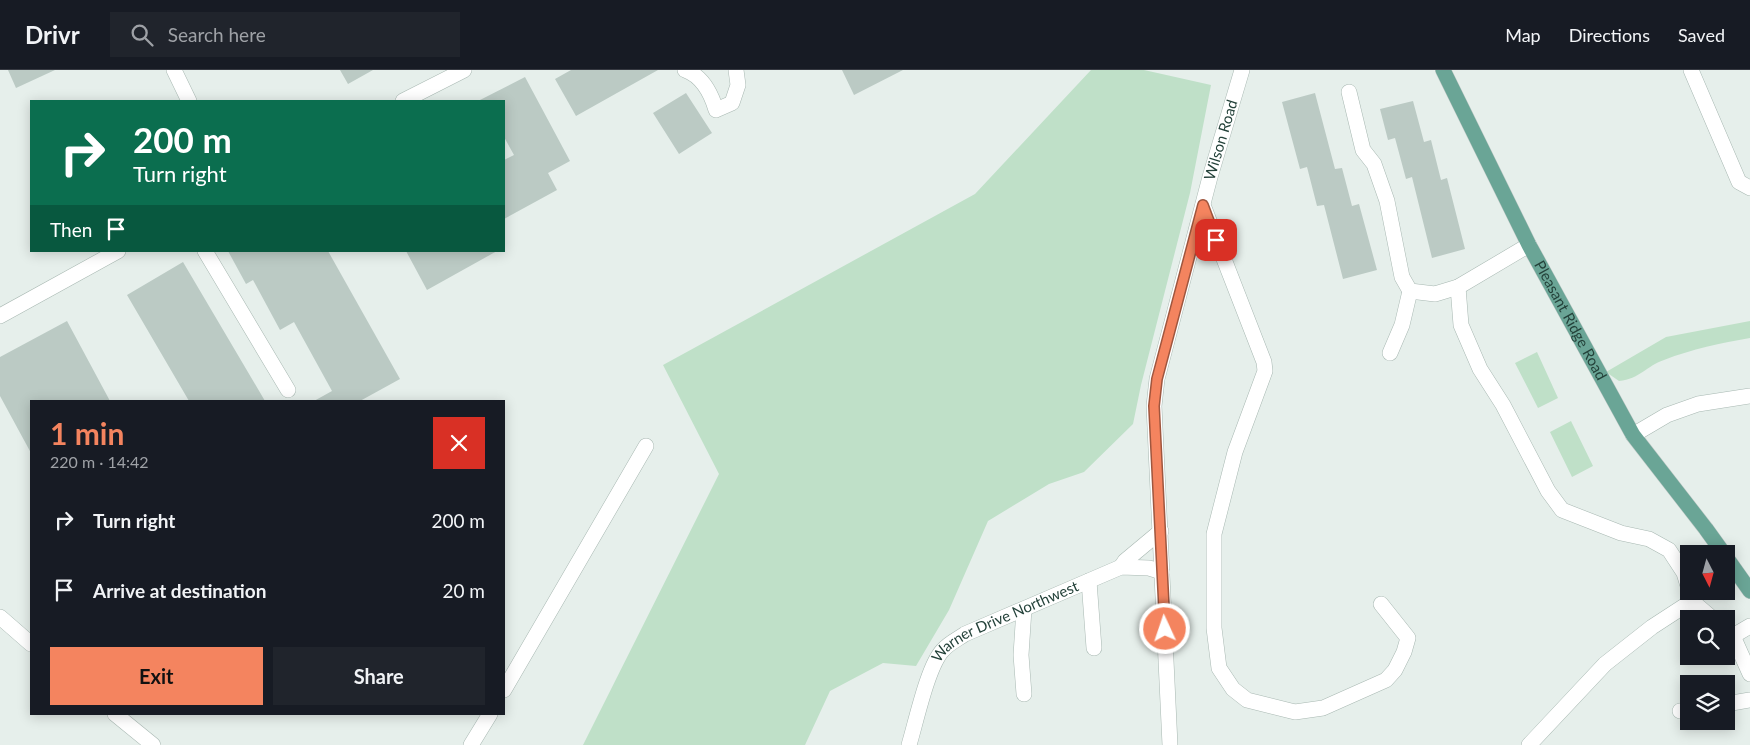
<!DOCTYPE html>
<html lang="en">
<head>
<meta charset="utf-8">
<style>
  :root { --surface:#171b24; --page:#20242c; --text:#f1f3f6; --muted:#9ea1a6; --line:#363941; --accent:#f4845f }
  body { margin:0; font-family:Lato,sans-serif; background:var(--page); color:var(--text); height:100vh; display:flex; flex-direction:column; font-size:19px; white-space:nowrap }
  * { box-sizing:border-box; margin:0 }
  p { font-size:16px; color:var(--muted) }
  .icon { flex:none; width:28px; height:28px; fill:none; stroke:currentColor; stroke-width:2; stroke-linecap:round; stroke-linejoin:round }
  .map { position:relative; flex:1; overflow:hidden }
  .drawer { position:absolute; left:30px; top:330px; width:475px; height:315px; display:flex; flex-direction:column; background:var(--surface); border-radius:0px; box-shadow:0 2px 12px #0003 }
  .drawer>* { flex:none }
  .top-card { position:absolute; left:30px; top:30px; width:475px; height:152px; border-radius:0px; box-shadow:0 2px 12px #0003; background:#0b6e4f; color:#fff; overflow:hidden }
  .needle { width:32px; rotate:174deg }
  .tools { position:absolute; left:1680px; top:475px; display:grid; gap:10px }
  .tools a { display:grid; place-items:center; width:55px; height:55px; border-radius:0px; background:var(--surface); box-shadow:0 2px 12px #0003; font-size:25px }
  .pin { position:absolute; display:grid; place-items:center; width:42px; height:42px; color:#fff; margin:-21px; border-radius:10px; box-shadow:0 2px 8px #0006 }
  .me { position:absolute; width:55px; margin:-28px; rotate:357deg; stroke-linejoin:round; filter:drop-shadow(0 0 4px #0008) }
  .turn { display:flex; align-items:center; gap:18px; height:105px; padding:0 20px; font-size:22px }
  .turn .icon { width:65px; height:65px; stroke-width:2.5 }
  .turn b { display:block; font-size:35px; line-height:42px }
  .then { display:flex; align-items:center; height:48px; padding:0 20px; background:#0003; gap:10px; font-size:19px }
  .round { display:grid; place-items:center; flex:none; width:52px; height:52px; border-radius:0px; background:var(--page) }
  .summary { display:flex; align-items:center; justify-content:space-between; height:85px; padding:0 20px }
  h1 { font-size:30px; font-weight:700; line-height:38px; color:var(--accent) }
  .cta { display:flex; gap:10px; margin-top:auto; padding:10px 20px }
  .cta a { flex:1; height:58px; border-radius:0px; background:var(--accent); color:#111; font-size:20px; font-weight:700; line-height:58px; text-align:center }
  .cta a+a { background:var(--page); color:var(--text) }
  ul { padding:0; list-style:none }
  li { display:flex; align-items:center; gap:15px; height:70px; padding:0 20px }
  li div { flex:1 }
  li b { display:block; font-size:19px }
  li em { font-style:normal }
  header { display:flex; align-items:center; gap:30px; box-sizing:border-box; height:70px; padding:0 25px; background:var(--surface); border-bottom:1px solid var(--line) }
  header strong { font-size:24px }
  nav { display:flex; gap:28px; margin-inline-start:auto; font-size:18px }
  .search { width:350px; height:45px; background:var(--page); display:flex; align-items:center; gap:12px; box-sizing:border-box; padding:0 18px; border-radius:0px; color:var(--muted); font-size:19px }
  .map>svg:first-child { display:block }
  .green { fill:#bfe0c8 }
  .building { fill:#bbcac4 }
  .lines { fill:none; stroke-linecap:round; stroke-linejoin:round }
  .minor-casing { stroke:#a8b8b2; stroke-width:16 }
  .major-casing { stroke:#c2cac8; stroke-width:16 }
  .minor { stroke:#fff; stroke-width:15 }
  .major { stroke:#6aa596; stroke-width:15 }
  .route-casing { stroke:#9f563e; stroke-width:12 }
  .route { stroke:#f4845f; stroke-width:9 }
  .labels { text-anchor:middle; stroke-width:5; stroke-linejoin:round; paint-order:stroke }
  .street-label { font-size:15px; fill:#24423a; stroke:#f7fbf9 }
</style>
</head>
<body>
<header>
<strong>Drivr</strong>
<div class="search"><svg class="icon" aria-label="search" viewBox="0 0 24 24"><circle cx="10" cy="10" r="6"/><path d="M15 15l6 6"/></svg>Search here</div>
<nav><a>Map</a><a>Directions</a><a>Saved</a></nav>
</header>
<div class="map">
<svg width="1750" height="675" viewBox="0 0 1750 675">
  <rect width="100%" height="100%" fill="#e6efeb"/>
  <path class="green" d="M 1091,0 L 1144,0 L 1211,15 L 1190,123 L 1141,315 L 1133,354 L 1084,402 L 1049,414 L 988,451 L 949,540 L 916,596 L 883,593 L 830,621 L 805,675 L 583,675 L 719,404 L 663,295 L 975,124 Z
    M 1750,251 L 1750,268 C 1721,273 1692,279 1664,290 C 1646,296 1640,309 1619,311 L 1606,302 L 1666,267 Z
    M 1537,282 L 1558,328 L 1538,338 L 1515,293 Z
    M 1571,351 L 1593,396 L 1572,407 L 1550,362 Z"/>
  <path class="building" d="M 8,0 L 55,0 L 16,18 Z
    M 340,0 L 373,0 L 348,14 Z
    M 571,0 L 658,0 L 576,46 L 555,9 Z
    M 842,0 L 903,0 L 854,25 Z
    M 525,7 L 570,91 L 548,103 L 557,120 L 504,149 L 504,90 L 514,85 L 504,67 L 504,31 L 478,31 Z
    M 686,23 L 712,63 L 679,84 L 653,43 Z
    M 1315,23 L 1335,99 L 1342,98 L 1352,136 L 1359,134 L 1377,200 L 1343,209 L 1324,135 L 1317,136 L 1307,97 L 1300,99 L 1282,32 Z
    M 1413,31 L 1424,72 L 1431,70 L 1441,110 L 1447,108 L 1465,179 L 1432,188 L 1412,107 L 1406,109 L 1395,68 L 1388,70 L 1380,39 Z
    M 228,181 L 328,181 L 400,309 L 360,331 L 314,331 L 332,321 L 294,252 L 280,260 L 253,210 L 246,214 Z
    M 406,181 L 497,181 L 427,220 Z
    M 183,192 L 265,331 L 189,331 L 127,225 Z
    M 67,251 L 110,331 L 31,331 L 31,383 L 0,326 L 0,287 Z"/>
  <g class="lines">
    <defs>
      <g id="minor">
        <path d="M 174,0 L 189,31"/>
        <path d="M 685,0 C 702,6 711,23 716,40 L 732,33 L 738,15 L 736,0"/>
        <path d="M 1691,0 L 1739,112 L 1750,118"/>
        <path d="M 1349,22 L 1363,80 L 1374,94 L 1387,131 L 1402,207 L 1410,221 L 1435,224 L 1458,217 L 1529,175"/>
        <path d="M 403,31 L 464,0"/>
        <path d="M 1203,135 L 1264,292 L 1265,301 L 1235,382 L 1214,464 L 1214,558 L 1219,598 L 1233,619 L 1247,630 L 1295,642 L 1323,638 L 1386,610 L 1395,600 L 1404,582 L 1408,568 L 1381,534"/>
        <path d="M 205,181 L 288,320"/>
        <path d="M 1458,217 L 1461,255 L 1480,299 L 1503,335 L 1548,421 L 1562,440 L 1621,463 L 1649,469 L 1669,480 L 1684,503 L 1689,519"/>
        <path d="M 0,246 L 118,181"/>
        <path d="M 1390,283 L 1402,255 L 1410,221"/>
        <path d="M 1633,365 L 1667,345 L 1698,334 L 1750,326"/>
        <path d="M 1121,497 L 1125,491 L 1161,461"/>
        <path d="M 1089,511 L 1094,578"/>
        <path d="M 1690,523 L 1692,531 L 1713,549"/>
        <path d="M 0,547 L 31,574"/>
        <path d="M 1726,560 L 1733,566 L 1750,604"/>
        <path d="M 1733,566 L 1750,556"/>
        <path d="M 504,620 L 646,376"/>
        <path d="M 1024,624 L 1021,585 L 1024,539"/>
        <path d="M 1726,634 L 1750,630"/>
        <path d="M 1680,641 L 1689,640"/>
        <path d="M 115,644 L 153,675"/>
        <path d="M 471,675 L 490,644"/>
        <path id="s1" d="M 909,675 C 916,652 928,595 943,580 C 949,573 958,569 965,564 L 1121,497 L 1149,498 L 1162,502"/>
        <path id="s2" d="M 1170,675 L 1154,336 L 1157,309 L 1210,107 L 1242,0"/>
        <path d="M 1529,675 L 1605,594 L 1652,557 L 1692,531"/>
      </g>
      <g id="major">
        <path id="s3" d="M 1443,0 L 1529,175 L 1633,365 L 1706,459 L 1724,484"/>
        <path d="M 1726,487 L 1750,521"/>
      </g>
    </defs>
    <use href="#minor" class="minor-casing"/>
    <use href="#major" class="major-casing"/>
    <use href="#minor" class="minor"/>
    <use href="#major" class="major"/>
  </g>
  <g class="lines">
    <defs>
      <path id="route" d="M 1165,559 L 1154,336 L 1157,309 L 1203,135 L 1216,170"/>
    </defs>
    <use href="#route" class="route-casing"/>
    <use href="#route" class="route"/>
  </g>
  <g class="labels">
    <g class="street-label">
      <text dy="5" stroke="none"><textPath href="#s2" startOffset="614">Wilson Road</textPath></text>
      <text dy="5" stroke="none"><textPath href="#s3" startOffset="281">Pleasant Ridge Road</textPath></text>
      <text dy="5" stroke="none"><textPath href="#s1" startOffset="170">Warner Drive Northwest</textPath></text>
    </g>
  </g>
</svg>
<div class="tools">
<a><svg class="needle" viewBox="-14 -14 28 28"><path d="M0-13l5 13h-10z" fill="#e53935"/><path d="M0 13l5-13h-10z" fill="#9ea1a6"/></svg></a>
<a><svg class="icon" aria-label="search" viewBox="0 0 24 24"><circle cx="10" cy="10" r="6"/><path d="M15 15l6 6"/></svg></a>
<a><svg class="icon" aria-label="layers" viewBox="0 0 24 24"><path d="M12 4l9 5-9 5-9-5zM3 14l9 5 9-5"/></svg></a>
</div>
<div class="pin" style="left:1216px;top:170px;background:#d93025"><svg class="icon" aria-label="arrive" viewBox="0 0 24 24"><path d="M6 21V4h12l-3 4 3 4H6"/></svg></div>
<svg class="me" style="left:1165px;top:559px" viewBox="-20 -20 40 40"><circle r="17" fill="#f4845f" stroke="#fff" stroke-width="3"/><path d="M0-11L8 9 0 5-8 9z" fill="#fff"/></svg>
<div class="top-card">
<div class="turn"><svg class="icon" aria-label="right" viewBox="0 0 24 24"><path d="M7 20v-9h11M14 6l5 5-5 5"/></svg><div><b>200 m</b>Turn right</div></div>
<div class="then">Then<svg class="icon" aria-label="arrive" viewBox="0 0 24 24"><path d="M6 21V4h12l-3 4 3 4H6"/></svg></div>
</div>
<section class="drawer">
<div class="summary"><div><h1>1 min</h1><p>220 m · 14:42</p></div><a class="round" style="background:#d93025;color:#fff"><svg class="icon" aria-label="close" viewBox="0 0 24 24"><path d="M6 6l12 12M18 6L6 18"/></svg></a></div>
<ul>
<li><svg class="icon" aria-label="right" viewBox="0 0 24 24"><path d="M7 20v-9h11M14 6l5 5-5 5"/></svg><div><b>Turn right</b></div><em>200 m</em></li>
<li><svg class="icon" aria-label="arrive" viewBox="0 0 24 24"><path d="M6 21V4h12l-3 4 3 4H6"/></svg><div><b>Arrive at destination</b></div><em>20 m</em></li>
</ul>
<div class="cta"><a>Exit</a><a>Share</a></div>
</section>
</div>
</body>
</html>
